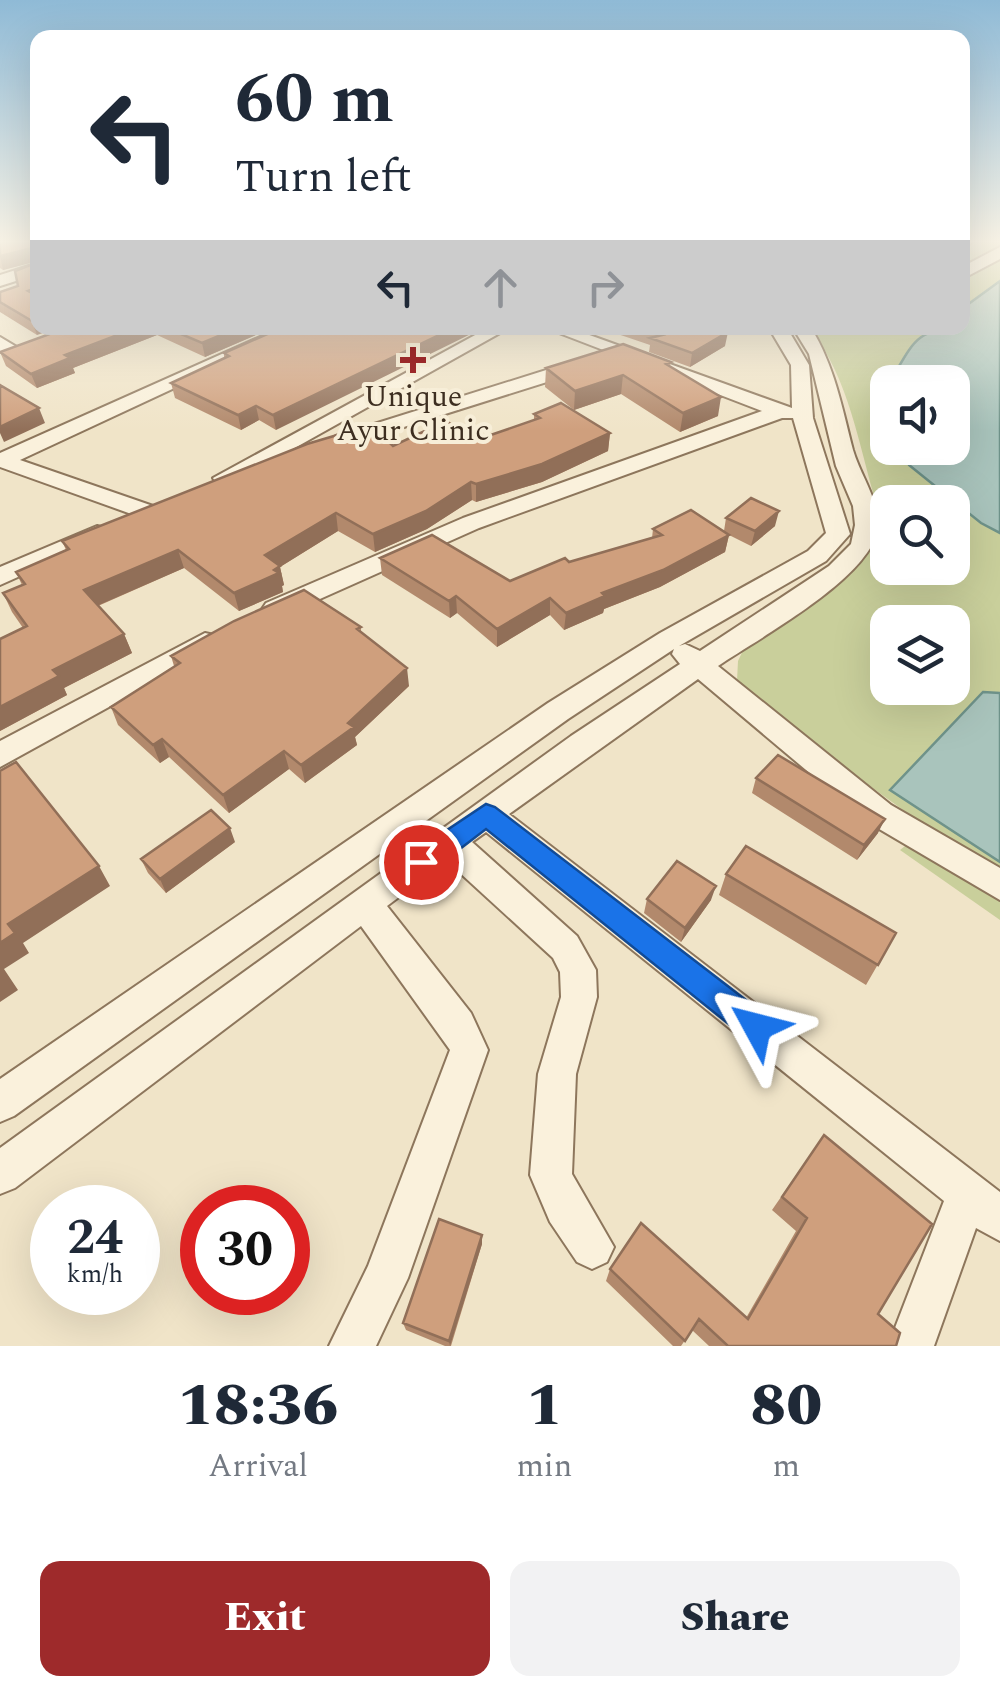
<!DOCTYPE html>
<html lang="en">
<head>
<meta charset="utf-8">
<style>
  :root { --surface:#fff; --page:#f2f2f3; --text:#1f2937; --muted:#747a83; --accent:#9e2a2b }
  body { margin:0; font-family:Spectral,serif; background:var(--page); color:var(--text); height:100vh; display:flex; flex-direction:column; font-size:38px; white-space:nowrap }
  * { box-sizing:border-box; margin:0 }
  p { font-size:32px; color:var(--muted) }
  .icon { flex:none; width:55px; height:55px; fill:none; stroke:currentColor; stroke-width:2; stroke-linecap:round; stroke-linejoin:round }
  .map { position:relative; height:1346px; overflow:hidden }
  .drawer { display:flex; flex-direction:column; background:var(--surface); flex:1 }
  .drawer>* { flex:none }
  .banner { position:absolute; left:30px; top:30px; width:940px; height:305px; border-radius:20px; box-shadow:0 10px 40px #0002; background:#fff; color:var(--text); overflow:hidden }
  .buttons { position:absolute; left:870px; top:365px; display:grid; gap:20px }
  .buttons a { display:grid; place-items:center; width:100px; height:100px; border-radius:20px; background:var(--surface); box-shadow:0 10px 40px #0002; font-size:50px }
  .speed { position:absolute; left:30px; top:1185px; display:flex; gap:20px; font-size:50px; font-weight:700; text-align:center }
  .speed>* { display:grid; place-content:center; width:130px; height:130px; border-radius:50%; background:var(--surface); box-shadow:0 10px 40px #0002; line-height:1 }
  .speed small { font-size:25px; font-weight:400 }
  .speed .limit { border:15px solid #d22; background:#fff; color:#111 }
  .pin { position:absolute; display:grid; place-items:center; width:85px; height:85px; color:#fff; margin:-42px; border:5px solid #fff; border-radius:50%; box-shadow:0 2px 10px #0007 }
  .me { position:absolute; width:110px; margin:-55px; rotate:308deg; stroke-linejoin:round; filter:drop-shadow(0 0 8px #0008) }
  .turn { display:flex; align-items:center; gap:35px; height:210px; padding:0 40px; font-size:45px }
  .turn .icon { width:130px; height:130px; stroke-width:2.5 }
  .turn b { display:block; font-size:70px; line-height:85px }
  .lanes { display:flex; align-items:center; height:95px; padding:0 40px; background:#0003; justify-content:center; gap:50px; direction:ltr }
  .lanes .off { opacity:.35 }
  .eta { display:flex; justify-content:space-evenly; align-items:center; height:170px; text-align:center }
  .eta b { font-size:60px; font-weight:800; line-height:70px }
  .action { display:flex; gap:20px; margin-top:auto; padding:20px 40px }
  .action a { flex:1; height:115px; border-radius:20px; background:var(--accent); color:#fff; font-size:40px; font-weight:800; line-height:115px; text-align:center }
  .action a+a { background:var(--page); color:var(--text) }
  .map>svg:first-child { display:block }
  .green { fill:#c9cf9b; fill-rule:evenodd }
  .water { fill:#a9c4bc; stroke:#6f938a; stroke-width:2.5 }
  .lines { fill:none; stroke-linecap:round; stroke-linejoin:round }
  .minor-casing { stroke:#8d765c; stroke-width:4 }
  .minor { fill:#faf1dc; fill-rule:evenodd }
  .wall { fill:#b2896c }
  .shaded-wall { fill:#916f58 }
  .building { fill:#cf9f7d; stroke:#916f58; stroke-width:2.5 }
  .route { fill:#1a73e8; stroke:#114b97; stroke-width:2.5 }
  .poi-dot { fill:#9e2a2b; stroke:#f7eed8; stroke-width:4 }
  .labels { text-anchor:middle; stroke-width:8; stroke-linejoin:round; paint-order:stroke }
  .far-poi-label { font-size:30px; fill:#3d2e20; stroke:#f7eed8 }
</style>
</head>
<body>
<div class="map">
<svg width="1000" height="1346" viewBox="0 0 1000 1346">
  <rect width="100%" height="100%" fill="#f0e4c8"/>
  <path class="green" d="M 963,242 L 1000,242 L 1000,920 L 900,850 L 928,828 L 759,706 L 737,681 L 738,661 L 748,640 L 858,543 L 877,506 C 858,443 850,381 810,328 L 962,328 ZM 888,382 L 952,382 L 952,448 L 888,448 ZM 888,502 L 952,502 L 952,568 L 888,568 ZM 888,622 L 952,622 L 952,688 L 888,688 Z"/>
  <path class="water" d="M 1000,281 L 1000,533 L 981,523 L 909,465 L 905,448 L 952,448 L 952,382 L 891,380 C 913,343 916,328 962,328 L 963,308 Z
    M 983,692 L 1000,693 L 1000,862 L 890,790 Z"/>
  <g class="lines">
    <defs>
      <path id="minor" d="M 1000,247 L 1000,259 L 962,279 L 962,267 Z
        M 38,263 L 38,274 L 0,286 L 0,275 Z
        M 280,328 L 303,328 L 20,460 L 153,506 L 157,511 L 153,516 L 137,516 L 0,467 L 0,453 Z
        M 488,328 L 509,328 L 232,483 L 216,483 L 213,478 Z
        M 546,328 L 570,328 L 792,408 L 791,365 L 769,328 L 787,328 L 809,365 L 813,418 L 850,534 L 826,561 L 679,646 L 685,644 L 700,651 L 829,566 L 851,544 L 855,525 L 853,506 L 836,466 L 809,354 L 793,328 L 811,328 C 834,365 842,407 853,450 C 860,474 877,497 878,522 C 881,573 757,639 718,666 L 891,805 L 1000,868 L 1000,900 L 869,823 L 698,679 L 509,814 L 1000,1192 L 1000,1241 L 976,1228 L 934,1346 L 888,1346 L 944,1201 L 486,832 L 472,842 L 577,936 L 596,970 L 597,997 L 576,1074 L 572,1174 L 614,1247 L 607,1262 L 592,1269 L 577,1262 L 550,1222 L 530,1175 L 538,1074 L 561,997 L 560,972 L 553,958 L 447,861 L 387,906 L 471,1013 L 488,1050 L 408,1278 L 376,1346 L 329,1346 L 368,1266 L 450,1050 L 361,926 L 15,1188 L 0,1194 L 0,1148 L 571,736 L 680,664 L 672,654 L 674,649 L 568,719 L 14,1116 L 0,1122 L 0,1079 L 548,703 L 660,633 L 808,551 L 826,533 L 793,418 L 782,418 L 479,528 L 284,615 L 266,615 L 262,609 L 266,603 L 463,518 L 762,411 Z
        M 0,337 L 25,352 L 16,358 L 0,351 Z
        M 578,360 L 587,366 L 585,370 L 350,444 L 336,444 L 332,440 L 336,436 Z
        M 97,526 L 105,528 L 109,533 L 105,538 L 0,585 L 0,567 Z
        M 205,633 L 214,635 L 218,642 L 214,649 L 0,767 L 0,741 Z"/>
    </defs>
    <use href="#minor" class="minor-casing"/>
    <use href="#minor" class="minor"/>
  </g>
  <path class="wall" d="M 0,242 L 38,242 L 37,335 L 0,312 L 0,292 L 18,286 L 36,261 L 3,270 L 0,268 Z
    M 66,328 L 272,328 L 205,357 L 157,335 L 73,368 L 75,373 L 37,388 L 6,366 L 0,352 Z
    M 281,328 L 276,430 L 259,420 L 241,430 L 175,398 L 171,383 L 224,358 L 224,353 Z
    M 600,328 L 716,328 L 725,346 L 690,367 L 649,352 L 650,345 Z
    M 671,362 L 670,366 L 718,416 L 680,432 L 621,394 L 574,410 L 545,387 L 546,368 Z
    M 534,414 L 610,433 L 608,451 L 542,482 L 476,502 L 472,500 L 427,529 L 375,552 L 338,531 L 280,567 L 284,585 L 282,586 L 283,592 L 239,611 L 184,568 L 98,606 L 124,634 L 132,653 L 64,688 L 67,695 L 0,731 L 0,639 L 23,628 L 12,612 L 3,593 L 22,585 L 16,572 L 66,550 L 62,541 L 393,446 L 476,440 L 534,420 Z
    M 726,518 L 775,526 L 751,546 L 729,535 L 725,552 L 660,587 L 604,609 L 603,613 L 564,630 L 550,615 L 497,647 L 457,613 L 450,618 L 382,575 L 380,558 L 510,581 L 569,562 L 652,538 L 653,529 L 724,531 Z
    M 361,627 L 361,632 L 409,686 L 355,737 L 357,745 L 305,783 L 289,769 L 229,813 L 169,757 L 160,763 L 118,725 L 111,707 L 174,666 L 171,656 Z
    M 756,778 L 878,833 L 857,860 L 752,793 Z
    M 235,842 L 166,893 L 148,873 L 141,859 Z
    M 726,874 L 896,933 L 866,985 L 719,895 Z
    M 647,899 L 711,900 L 681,942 L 644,913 Z
    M 824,1135 L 878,1314 L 896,1346 L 709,1346 L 692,1330 L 681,1346 L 673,1346 L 606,1281 L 610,1269 L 746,1318 L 796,1231 L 772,1210 Z
    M 482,1235 L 482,1244 L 451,1346 L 445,1346 L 406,1330 L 403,1323 Z"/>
  <path class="shaded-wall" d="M 962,242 L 975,242 L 962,252 Z
    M 36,247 L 38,261 L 3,270 L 0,256 Z
    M 38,319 L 38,328 L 58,328 L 37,335 L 32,321 Z
    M 136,328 L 155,328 L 157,335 L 73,368 L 75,373 L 37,388 L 31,374 L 65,355 Z
    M 238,328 L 272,328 L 205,357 L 202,343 Z
    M 454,328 L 483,328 L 276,430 L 273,415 Z
    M 728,332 L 725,346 L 690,367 L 692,353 Z
    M 623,375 L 621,394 L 574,410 L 575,391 Z
    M 721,397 L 718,416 L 680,432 L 683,413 Z
    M 256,406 L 259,420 L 241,430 L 238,415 Z
    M 39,408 L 45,423 L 4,442 L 0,433 L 0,427 Z
    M 610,433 L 608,451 L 542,482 L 476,502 L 476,484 Z
    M 471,482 L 472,500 L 427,529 L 375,552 L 373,534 Z
    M 779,511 L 775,526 L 751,546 L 755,531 Z
    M 336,513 L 338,531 L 280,567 L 284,585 L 282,586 L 283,592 L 239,611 L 234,593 L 265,555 Z
    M 729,535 L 725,552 L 660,587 L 604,609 L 603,613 L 564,630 L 566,613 L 602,593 Z
    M 178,550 L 184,568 L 92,608 L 84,590 Z
    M 456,596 L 457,613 L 450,618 L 449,601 Z
    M 550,598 L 550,615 L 497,647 L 497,629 Z
    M 124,634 L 132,653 L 64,688 L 67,695 L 0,731 L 0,707 L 53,670 Z
    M 407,668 L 409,686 L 355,737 L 357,745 L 305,783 L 301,765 Z
    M 162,739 L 169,757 L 160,763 L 153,745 Z
    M 284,751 L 289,769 L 229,813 L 223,795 Z
    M 885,819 L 878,833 L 857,860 L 864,845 Z
    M 230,828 L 235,842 L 166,893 L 160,879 Z
    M 99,866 L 110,886 L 23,943 L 29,953 L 4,969 L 18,990 L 0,1002 L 0,943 L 8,924 Z
    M 716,886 L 711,900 L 681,942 L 685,928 Z
    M 482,1235 L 482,1244 L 450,1346 L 449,1341 Z"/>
  <path class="building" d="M 0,242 L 38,242 L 38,287 L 28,291 L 38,296 L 38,319 L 32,321 L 0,302 L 0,292 L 18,286 L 15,271 L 36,263 L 36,247 L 0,256 Z
    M 66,328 L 136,328 L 65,355 L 70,358 L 31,374 L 0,352 Z
    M 167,328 L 238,328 L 202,343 Z
    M 281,328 L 454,328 L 273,415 L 256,406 L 238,415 L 171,383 L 229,356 L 224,353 Z
    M 641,328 L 716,328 L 728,332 L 692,353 L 650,338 L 662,335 Z
    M 623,344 L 671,362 L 666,364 L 721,397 L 683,413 L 623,375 L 575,391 L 546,368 Z
    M 0,385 L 39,408 L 0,427 Z
    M 561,403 L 610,433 L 542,464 L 476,484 L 471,482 L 426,511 L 373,534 L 336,513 L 265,555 L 280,566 L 274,570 L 279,573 L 234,593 L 178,550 L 84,590 L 124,634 L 53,670 L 59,676 L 0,707 L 0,639 L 27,626 L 3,593 L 25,584 L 16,572 L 69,549 L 62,541 L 307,444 L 371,425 L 393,446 L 446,421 L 476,440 L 540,418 L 534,414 Z
    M 751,498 L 779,511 L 755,531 L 726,518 Z
    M 691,510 L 729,535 L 663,570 L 602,593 L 605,596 L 566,613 L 550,598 L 497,629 L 456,596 L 449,601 L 380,558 L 432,535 L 510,581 L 565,558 L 569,562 L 662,535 L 653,529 Z
    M 304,590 L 361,627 L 357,629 L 407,668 L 348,723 L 354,727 L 301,765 L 284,751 L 223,795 L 162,739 L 153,745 L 111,707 L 180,663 L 171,656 L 234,621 Z
    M 778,755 L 885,819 L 864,845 L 756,778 Z
    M 16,762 L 99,866 L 8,924 L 15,933 L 0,943 L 0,771 Z
    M 211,810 L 230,828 L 160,879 L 141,859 Z
    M 746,846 L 896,933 L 878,965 L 726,874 Z
    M 677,861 L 716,886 L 685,928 L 647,899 Z
    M 824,1135 L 932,1224 L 878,1314 L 900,1333 L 896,1346 L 728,1346 L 699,1319 L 685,1341 L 610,1269 L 641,1223 L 748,1319 L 807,1218 L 782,1197 Z
    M 439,1219 L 482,1235 L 449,1341 L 403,1323 Z"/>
  <linearGradient id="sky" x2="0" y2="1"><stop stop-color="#8fbad6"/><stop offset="0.56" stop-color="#f8f3e6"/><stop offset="1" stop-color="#f8f3e6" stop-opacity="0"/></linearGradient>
  <rect width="1000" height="431" fill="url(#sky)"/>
  <path class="route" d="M 486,804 L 495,807 L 768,1017 L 773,1027 L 768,1038 L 757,1042 L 746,1038 L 486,829 L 431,871 L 421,874 L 411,871 L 407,862 L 411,854 Z"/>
  <path class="poi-dot" d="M408 345h10v10h10v10h-10v10h-10v-10h-10v-10h10z"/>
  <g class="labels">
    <g class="far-poi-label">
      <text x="413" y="406">Unique<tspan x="413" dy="34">Ayur Clinic</tspan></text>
    </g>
  </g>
</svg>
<div class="buttons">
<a><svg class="icon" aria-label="sound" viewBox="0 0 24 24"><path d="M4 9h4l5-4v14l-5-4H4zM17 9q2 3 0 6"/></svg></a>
<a><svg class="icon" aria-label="search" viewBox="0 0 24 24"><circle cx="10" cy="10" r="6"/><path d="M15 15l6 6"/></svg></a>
<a><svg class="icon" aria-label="layers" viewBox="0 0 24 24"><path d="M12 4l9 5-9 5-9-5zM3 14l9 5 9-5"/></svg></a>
</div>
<div class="speed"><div>24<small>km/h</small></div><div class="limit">30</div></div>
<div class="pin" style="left:421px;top:862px;background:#d93025"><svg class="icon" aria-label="arrive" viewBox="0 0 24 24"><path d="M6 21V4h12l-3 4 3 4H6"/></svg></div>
<svg class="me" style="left:757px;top:1027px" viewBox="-20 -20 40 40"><path d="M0-17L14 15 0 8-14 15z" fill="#1a73e8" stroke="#fff" stroke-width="4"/></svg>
<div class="banner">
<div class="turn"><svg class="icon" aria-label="left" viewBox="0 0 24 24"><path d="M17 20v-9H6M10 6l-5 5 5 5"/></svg><div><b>60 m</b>Turn left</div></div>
<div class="lanes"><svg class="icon" aria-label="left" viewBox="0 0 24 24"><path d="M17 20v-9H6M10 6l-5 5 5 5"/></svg><svg class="icon off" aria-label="ahead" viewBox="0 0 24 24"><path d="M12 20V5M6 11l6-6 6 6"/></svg><svg class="icon off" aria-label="right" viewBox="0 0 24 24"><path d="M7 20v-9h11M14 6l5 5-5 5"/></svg></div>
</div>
</div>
<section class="drawer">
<div class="eta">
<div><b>18:36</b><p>Arrival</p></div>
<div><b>1</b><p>min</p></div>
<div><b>80</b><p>m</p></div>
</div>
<div class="action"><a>Exit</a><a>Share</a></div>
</section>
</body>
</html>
